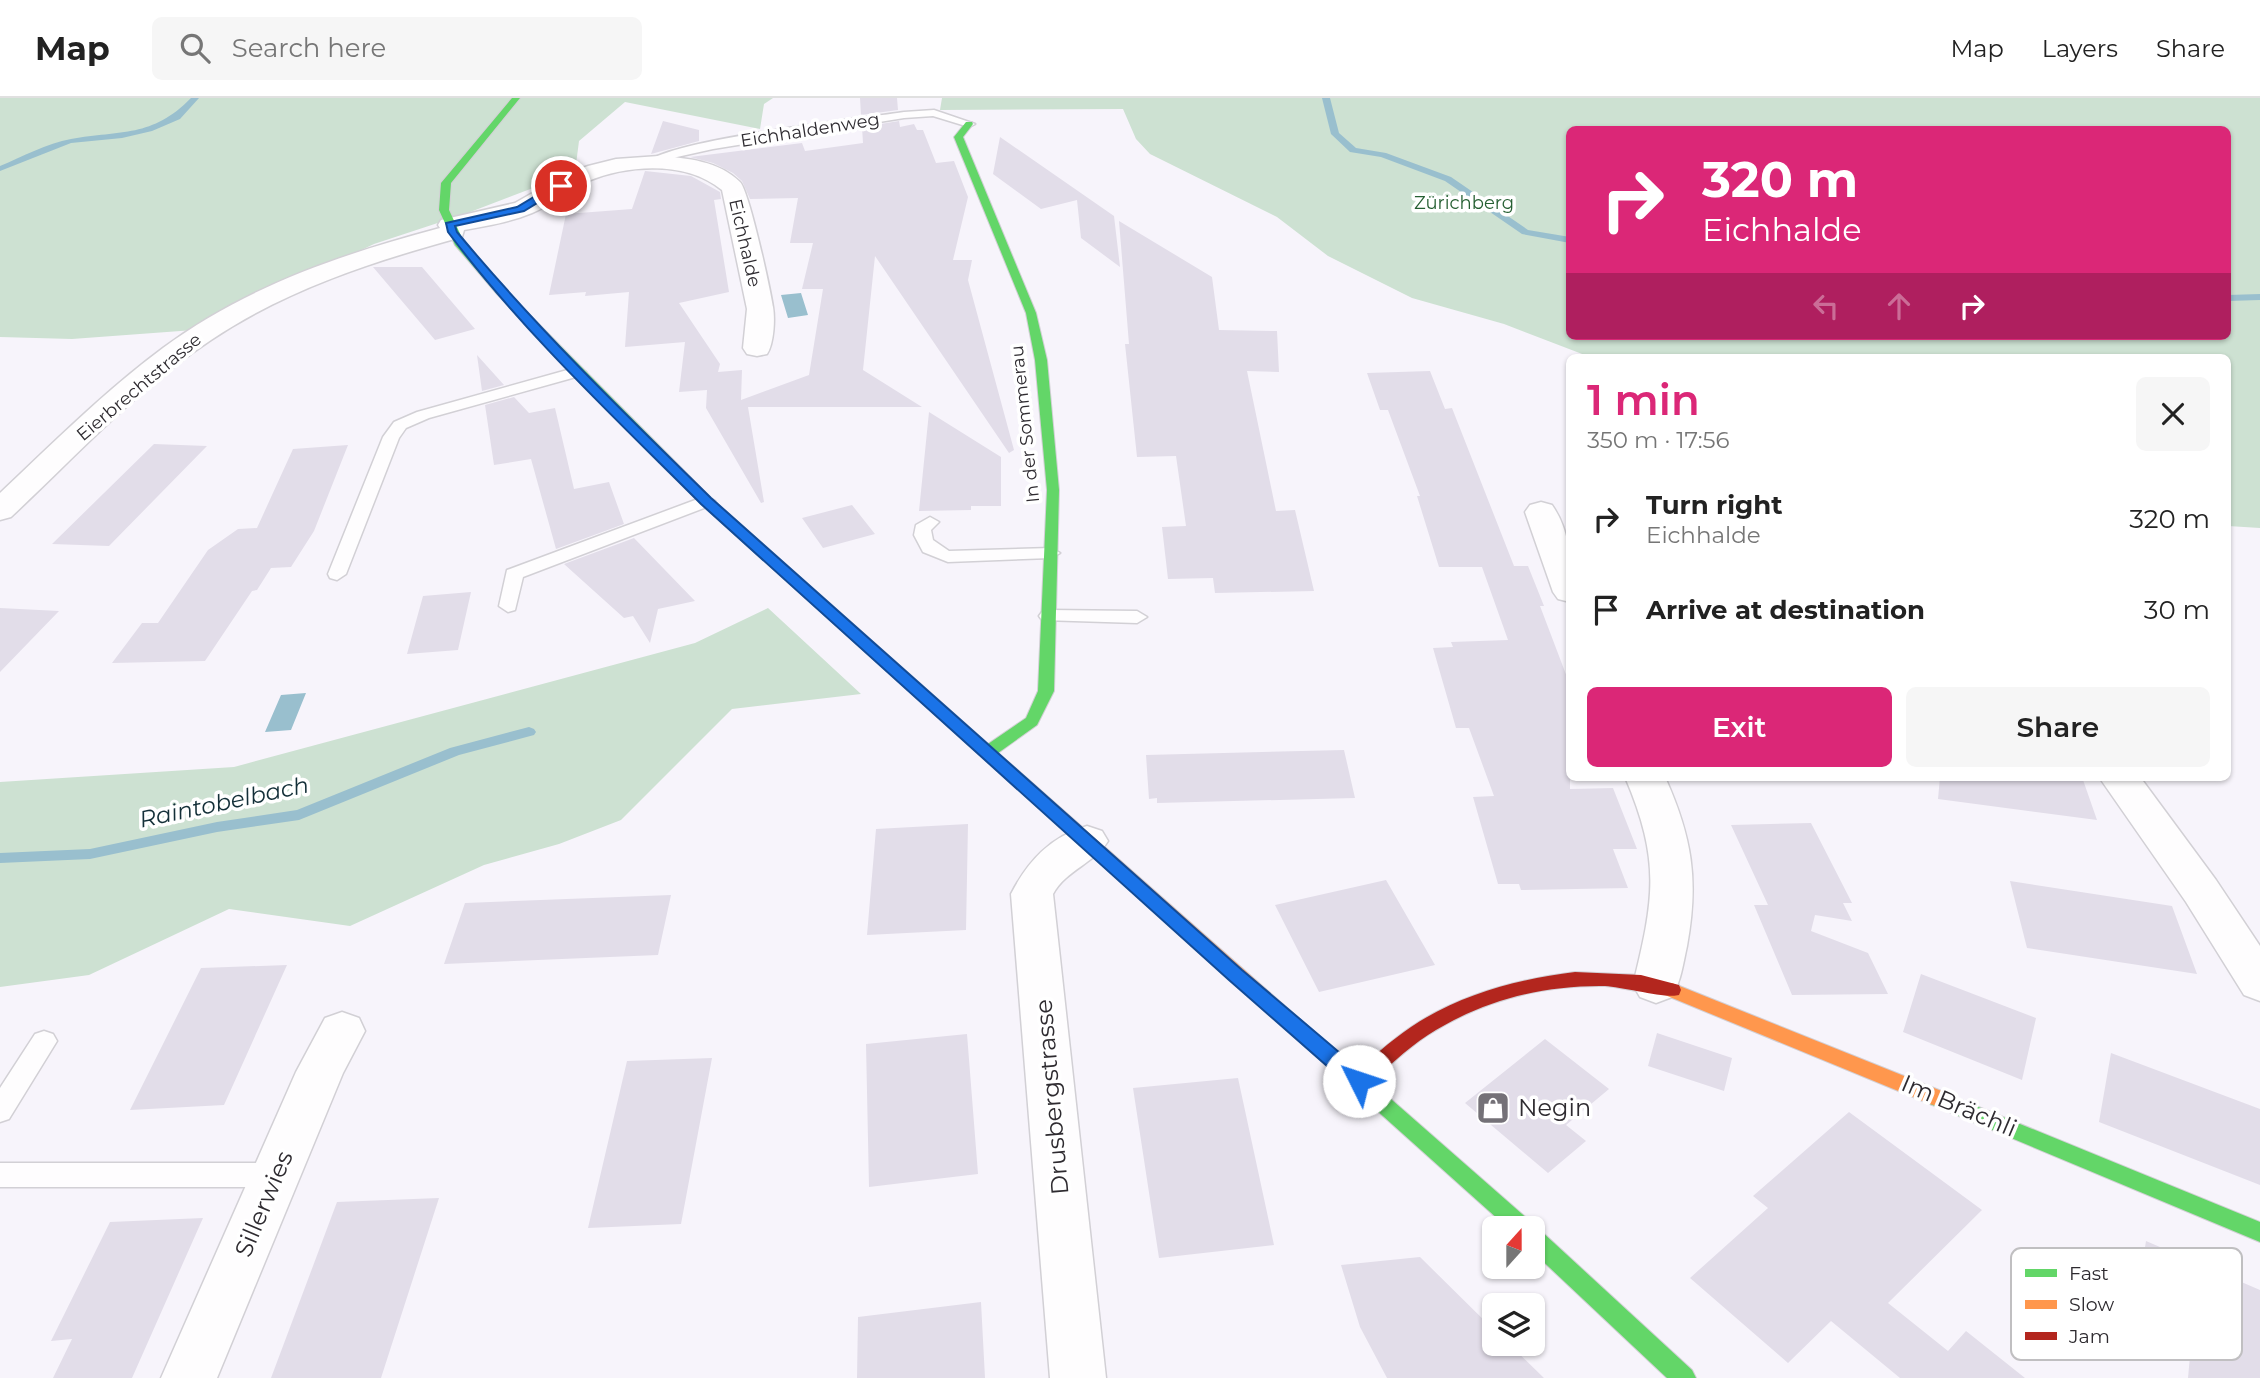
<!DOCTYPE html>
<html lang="en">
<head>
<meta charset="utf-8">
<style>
  :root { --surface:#fff; --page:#f6f6f6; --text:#222; --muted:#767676; --line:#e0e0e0; --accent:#db2777 }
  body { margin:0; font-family:Montserrat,sans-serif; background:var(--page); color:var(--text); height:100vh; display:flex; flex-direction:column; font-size:26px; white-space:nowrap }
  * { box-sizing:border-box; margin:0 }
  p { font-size:23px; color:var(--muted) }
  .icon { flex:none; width:38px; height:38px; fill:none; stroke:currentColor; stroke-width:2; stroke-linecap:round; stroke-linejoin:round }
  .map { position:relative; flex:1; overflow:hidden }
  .sheet { position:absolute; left:1566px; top:256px; width:665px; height:427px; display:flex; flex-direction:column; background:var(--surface); border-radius:10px; box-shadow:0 2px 5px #0004 }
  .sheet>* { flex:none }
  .top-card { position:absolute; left:1566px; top:28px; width:665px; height:214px; border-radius:10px; box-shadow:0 2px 5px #0004; background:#db2777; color:#fff; overflow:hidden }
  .needle { width:46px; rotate:21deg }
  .tools { position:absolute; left:1482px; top:1118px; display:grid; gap:14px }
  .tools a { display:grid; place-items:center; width:63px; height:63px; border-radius:10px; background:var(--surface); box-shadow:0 2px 5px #0004; font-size:35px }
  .pin { position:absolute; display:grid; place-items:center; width:60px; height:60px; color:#fff; margin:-30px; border:4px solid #fff; border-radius:50%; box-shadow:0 2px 7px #0007 }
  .me { position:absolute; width:77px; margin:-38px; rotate:311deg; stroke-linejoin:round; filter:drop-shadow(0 0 5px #0008) }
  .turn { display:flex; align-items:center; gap:24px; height:147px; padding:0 21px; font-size:32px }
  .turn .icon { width:91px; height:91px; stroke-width:2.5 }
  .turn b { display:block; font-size:49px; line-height:60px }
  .lanes { display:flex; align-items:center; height:66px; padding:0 21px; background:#0003; justify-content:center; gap:35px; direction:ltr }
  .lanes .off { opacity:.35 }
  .round { display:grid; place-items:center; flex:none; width:74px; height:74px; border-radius:10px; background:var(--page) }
  .summary { display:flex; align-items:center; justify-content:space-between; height:119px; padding:0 21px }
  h1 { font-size:42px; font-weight:600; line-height:52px; color:var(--accent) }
  .primary-button { display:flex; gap:14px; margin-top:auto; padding:14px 21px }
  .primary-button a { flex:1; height:80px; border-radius:10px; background:var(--accent); color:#fff; font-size:28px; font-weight:600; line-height:80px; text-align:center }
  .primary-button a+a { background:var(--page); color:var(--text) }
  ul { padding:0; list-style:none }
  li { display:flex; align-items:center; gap:21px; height:91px; padding:0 21px }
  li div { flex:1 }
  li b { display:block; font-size:26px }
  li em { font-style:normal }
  header { display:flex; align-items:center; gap:42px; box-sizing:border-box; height:98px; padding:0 35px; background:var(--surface); border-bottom:2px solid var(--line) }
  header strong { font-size:33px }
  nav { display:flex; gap:38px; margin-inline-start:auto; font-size:24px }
  .search { width:490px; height:63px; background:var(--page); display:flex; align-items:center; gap:18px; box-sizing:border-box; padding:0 24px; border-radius:10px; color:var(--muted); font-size:26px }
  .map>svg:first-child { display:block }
  .green { fill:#cde1d2; fill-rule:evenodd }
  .water { fill:#99bfce }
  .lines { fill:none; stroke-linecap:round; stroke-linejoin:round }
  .stream { fill:#99bfce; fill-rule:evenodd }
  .building { fill:#e2dde9 }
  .lane-casing { stroke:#d2d0d5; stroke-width:3 }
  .street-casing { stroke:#d2d0d5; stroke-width:3 }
  .fast-casing { stroke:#d2d0d5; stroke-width:2 }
  .slow-casing { stroke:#d2d0d5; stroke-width:2 }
  .jam-casing { stroke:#d2d0d5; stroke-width:2 }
  .lane { fill:#fefdfe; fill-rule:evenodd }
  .street { fill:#fefdfe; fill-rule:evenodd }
  .fast { fill:#63d668; fill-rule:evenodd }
  .slow { fill:#ff974d; fill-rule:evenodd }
  .jam { fill:#b3261e; fill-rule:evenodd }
  .route { fill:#1a73e8; stroke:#114b97; stroke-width:2 }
  .labels { text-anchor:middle; stroke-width:7; stroke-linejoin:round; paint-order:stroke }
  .far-street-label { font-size:18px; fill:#2e2b30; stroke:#fff }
  .far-park-label { font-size:18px; fill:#255f32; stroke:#fff }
  .water-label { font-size:23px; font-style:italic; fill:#132f38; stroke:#fff }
  .near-street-label { font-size:24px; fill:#2e2b30; stroke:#fff }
  .near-poi-label { font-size:24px; fill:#2e2b30; stroke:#fff; text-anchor:start }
  .key { fill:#fff; stroke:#c0bfc1; stroke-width:2 }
  .key-label { font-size:19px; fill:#2e2b30 }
</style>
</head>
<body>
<header>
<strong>Map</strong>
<div class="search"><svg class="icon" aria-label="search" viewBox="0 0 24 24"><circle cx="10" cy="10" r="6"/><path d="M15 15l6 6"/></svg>Search here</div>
<nav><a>Map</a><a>Layers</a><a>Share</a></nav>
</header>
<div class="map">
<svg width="2260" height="1280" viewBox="0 0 2260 1280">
  <rect width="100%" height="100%" fill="#f7f4fb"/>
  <path class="green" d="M 0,0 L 773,0 L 764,6 L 760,31 L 625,4 L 579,43 L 575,74 L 465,116 L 374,146 L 194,232 L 72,241 L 0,239 Z
    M 942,0 L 2260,0 L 2260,430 L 2228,428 L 2228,259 L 1590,259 L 1504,226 L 1412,200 L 1328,158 L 1277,119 L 1150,56 L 1136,41 L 1123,11 L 940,12 ZM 1570,32 L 2228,32 L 2228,238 L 1570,238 Z
    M 768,510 L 861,596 L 732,611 L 621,722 L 559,746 L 484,767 L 350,828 L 229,811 L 89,877 L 0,889 L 0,684 L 234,669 L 695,545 Z"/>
  <path class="water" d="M 801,195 L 808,217 L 788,220 L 781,197 Z
    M 306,595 L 291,632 L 265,634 L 281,597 Z"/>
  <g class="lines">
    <path class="stream" d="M 191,0 L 199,0 L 180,21 L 152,33 L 122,40 L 71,45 L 0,73 L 0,68 C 22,59 47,45 71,41 C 121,32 152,40 191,0 Z
      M 1322,0 L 1330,0 L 1339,35 L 1356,50 L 1386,55 L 1451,79 L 1528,132 L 1570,139 L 1570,145 L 1522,136 L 1445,83 L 1381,59 L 1350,54 L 1331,36 Z
      M 2260,196 L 2260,202 L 2228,203 L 2228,197 Z
      M 529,629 L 534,631 L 536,634 L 534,637 L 459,657 L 299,722 L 217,734 L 90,761 L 0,765 L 0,755 L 90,751 L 217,724 L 297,712 L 450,650 Z"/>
  </g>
  <path class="building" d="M 860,0 L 897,0 L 898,12 L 861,17 Z
    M 663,23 L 699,32 L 699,43 L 651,56 Z
    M 899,23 L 900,29 L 914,26 L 917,32 L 923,32 L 936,65 L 954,63 L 968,99 L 953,162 L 972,162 L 968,182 L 1014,352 L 1009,355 L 875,158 L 863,272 L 922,309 L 748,309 L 764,404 L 761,405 L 706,310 L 707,292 L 679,294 L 685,244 L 625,249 L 629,194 L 585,198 L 586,194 L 549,197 L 566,116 L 632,111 L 645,73 L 691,78 L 720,94 L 721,101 L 714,102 L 729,194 L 679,205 L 720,266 L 718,274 L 742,272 L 741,302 L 809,277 L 823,191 L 802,191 L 813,145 L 790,145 L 798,100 L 750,101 L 742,83 L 733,75 L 713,65 L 690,59 L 802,45 L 805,53 L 863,45 L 862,29 Z
    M 1000,39 L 1114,118 L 1120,169 L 1081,140 L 1077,102 L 1041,111 L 993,76 Z
    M 1119,123 L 1212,179 L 1219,232 L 1277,233 L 1279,274 L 1247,273 L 1276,413 L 1295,412 L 1314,493 L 1215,495 L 1213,480 L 1168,481 L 1162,429 L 1186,428 L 1176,358 L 1137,359 L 1125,246 L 1129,246 Z
    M 373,169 L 422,169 L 475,231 L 435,242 Z
    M 477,257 L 504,287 L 482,293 Z
    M 1430,273 L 1445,311 L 1452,310 L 1514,468 L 1528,468 L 1544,508 L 1540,508 L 1570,587 L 1570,691 L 1613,690 L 1637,751 L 1613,751 L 1628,790 L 1521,792 L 1519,786 L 1498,786 L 1473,699 L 1494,698 L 1469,630 L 1456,630 L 1433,550 L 1453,549 L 1451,544 L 1508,542 L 1482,469 L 1439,469 L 1417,398 L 1420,398 L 1388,312 L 1380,312 L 1367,275 Z
    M 514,299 L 529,315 L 555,310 L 574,391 L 609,384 L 624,426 L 556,451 L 531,361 L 494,367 L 485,307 Z
    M 929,314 L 1001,359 L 1001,408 L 971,408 L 971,412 L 919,413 Z
    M 154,346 L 207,348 L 109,448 L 52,446 Z
    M 348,347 L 314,433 L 291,469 L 271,470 L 257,492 L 252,493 L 205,563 L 112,565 L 142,525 L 158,525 L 208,452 L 238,431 L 257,430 L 293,351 Z
    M 852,407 L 875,436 L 823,450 L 802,420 Z
    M 634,440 L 695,503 L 658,511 L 650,545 L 633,518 L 624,520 L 564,466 Z
    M 471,494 L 458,552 L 407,556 L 423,498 Z
    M 0,510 L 59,513 L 0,574 Z
    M 1344,652 L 1355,700 L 1157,705 L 1157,700 L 1149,701 L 1146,657 Z
    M 1940,679 L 2082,679 L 2097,722 L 1938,701 Z
    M 1811,725 L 1852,805 L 1843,805 L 1852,823 L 1815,817 L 1811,833 L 1868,855 L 1888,896 L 1792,897 L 1754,807 L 1768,807 L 1731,727 Z
    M 968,726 L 966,832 L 867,837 L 876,731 Z
    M 1386,782 L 1435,867 L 1319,894 L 1275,807 Z
    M 2010,783 L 2172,808 L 2197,876 L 2027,850 Z
    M 671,797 L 658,857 L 444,866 L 465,805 Z
    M 287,867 L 224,1007 L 130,1012 L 201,870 Z
    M 1921,876 L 2036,920 L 2022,982 L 1903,934 Z
    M 1657,935 L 1732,960 L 1724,993 L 1648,968 Z
    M 967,936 L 978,1076 L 869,1089 L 866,946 Z
    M 1545,941 L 1609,991 L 1566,1027 L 1586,1043 L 1548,1075 L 1465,1005 Z
    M 2111,955 L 2260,1011 L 2260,1087 L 2099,1024 Z
    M 712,960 L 681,1126 L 588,1130 L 627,963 Z
    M 1238,980 L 1274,1147 L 1159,1160 L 1133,990 Z
    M 1849,1014 L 1982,1112 L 1888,1205 L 1948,1253 L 1966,1233 L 2025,1280 L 1900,1280 L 1831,1223 L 1788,1265 L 1690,1180 L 1768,1110 L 1753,1098 Z
    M 439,1100 L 381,1280 L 271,1280 L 337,1104 Z
    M 203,1120 L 132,1280 L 53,1280 L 72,1241 L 51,1243 L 110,1124 Z
    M 2146,1143 L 2260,1192 L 2260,1280 L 2188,1280 L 2190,1258 L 2132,1232 Z
    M 1420,1159 L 1494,1232 L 1494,1246 L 1509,1246 L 1544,1280 L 1387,1280 L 1360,1229 L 1341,1167 Z
    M 981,1204 L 985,1280 L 857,1280 L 858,1219 Z"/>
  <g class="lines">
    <defs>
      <path id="lane" d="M 934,12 L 975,26 L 969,29 L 933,18 L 904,20 L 713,51 L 677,59 L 651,69 L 645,65 C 672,41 858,21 904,14 Z
        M 578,269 L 586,274 L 583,277 L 429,320 L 406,330 L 399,340 L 346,476 L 337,482 L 330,480 L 328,476 L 383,339 L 394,324 L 417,314 Z
        M 706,398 L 715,403 L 712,407 L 523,479 L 515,512 L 508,514 L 499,508 L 507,472 Z
        M 930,419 L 939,424 L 931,432 L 933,442 L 949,453 L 1051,450 L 1060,455 L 1051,460 L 948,464 L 923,454 L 914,437 L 916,427 Z
        M 1049,512 L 1137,513 L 1147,519 L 1137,525 L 1042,522 L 1039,518 L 1042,514 Z
        M 44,933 L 53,936 L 57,943 L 9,1021 L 0,1024 L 0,990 L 35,936 Z
        M 0,1065 L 276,1065 L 286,1069 L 290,1077 L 286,1085 L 276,1089 L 0,1089 Z"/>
      <path id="street" d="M 659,58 C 687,60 719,63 740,84 C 749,93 770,190 773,209 C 775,221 774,245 767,256 L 757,258 L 747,256 L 743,250 L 747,211 L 722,92 C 687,63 629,66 588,83 C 568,91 552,107 532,115 C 510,124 487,128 464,132 L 462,139 C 374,163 287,191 211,242 C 137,291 76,358 11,419 L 0,422 L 0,395 C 53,345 105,293 163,250 C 245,189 342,156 440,130 L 438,127 L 441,122 L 515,105 L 564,77 L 588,68 L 616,61 Z
        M 1541,404 L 1552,407 C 1573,437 1570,470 1570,504 L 1558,501 L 1553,494 L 1525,414 L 1530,407 Z
        M 1625,679 L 1665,679 C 1692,739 1699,782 1687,848 C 1683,866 1681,883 1672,899 L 1656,905 L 1640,899 L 1633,887 C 1654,801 1661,763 1625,679 Z
        M 2099,679 L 2140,679 L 2216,782 L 2260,848 L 2260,903 L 2244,897 L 2186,804 Z
        M 1087,728 L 1102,733 L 1108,743 C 1095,765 1066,772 1053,796 L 1106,1280 L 1050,1280 L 1011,796 C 1028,763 1050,739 1087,728 Z
        M 342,914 L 359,920 L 365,933 L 343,975 L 217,1280 L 161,1280 L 296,974 L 325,920 Z"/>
      <path id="fast" d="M 512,0 L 520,0 L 451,85 L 449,112 L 464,144 L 505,192 L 711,400 L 988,646 L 1026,620 L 1038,593 L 1047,392 L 1035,262 L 1026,215 L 954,39 L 966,24 L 972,24 L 973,26 L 963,39 L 1036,215 L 1047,262 L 1059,392 L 1054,593 L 1037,627 L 998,655 L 1029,682 L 1031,686 L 1029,690 L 1017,690 L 701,406 L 497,196 L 455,147 L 439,112 L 441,85 Z
        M 1304,928 L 1311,931 L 1530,1123 L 1532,1130 L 1508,1130 L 1297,941 L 1294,936 L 1297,931 Z
        M 1937,992 L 2260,1124 L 2260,1144 L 1930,1006 L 1927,1000 L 1930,994 Z
        M 1533,1130 L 1541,1133 L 1692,1272 L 1696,1280 L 1667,1280 L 1533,1154 Z"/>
      <path id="slow" d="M 1023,680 L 1029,682 L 1311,931 L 1314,936 L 1311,941 L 1304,944 L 1297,941 L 1017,690 L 1015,686 L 1017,682 Z
        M 1672,885 L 1944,994 L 1947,1000 L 1944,1006 L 1937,1008 L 1930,1006 L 1665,897 L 1663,892 L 1665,887 Z"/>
      <path id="jam" d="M 1575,874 L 1641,877 L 1679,887 L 1681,892 L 1679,897 C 1667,901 1623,889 1605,888 C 1542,887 1481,903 1428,937 C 1405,952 1386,971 1366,989 L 1359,991 L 1352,989 L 1349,983 L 1352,977 C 1371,961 1390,943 1411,929 C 1460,896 1518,881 1575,874 Z"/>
    </defs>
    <use href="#lane" class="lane-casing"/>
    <use href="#street" class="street-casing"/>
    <use href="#fast" class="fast-casing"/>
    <use href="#slow" class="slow-casing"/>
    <use href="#jam" class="jam-casing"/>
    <use href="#lane" class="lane"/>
    <use href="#street" class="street"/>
    <use href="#fast" class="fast"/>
    <use href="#slow" class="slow"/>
    <use href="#jam" class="jam"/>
  </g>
  <path class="route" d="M 557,85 L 565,88 L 524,113 L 455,128 L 457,134 C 535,228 623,314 711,400 L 1242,872 L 1366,977 L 1368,983 L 1366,989 L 1359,991 L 1351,989 L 1229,882 L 701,406 C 614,319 522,233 448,134 L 446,125 L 517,109 Z"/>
  <defs>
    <symbol id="shop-square" viewBox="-11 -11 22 22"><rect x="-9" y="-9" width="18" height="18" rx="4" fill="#747177" stroke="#fff"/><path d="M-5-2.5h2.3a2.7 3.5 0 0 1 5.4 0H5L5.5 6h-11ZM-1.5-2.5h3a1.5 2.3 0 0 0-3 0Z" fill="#fff"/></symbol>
  </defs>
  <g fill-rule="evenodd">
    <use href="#shop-square" x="1474" y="991" width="38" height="38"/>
  </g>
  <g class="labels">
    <g class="far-street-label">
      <text transform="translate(810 32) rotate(-9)" y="6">Eichhaldenweg</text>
      <text transform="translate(745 145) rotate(77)" y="6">Eichhalde</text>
      <text transform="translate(139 289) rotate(-40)" y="6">Eierbrechtstrasse</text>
      <text transform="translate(1025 326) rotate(-96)" y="6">In der Sommerau</text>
    </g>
    <g class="far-park-label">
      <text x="1464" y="111">Zürichberg</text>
    </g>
    <g class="water-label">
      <text transform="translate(224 704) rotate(-12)" y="8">Raintobelbach</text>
    </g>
    <g class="near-street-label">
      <text transform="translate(1052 999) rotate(-95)" y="8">Drusbergstrasse</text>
      <text transform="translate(1959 1008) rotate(23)" y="8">Im Brächli</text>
      <text transform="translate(264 1106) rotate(-67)" y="8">Sillerwies</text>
    </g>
    <g class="near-poi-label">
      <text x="1518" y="1018">Negin</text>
    </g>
  </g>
  <rect x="2011" y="1150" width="231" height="112" rx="10" class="key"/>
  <rect x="2025" y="1171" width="32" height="8" fill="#63d668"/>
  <rect x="2025" y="1202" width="32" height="9" fill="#ff974d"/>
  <rect x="2025" y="1234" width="32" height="8" fill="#b3261e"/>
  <g class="key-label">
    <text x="2069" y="1182">Fast</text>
    <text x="2069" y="1213">Slow</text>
    <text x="2069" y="1245">Jam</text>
  </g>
</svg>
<div class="tools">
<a><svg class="needle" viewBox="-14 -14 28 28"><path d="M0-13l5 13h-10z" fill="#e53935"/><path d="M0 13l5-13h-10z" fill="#767676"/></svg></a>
<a><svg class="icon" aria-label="layers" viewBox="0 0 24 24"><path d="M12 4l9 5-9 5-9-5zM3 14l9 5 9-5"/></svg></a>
</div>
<div class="pin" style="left:561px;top:88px;background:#d93025"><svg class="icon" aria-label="arrive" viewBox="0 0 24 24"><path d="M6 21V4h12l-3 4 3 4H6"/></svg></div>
<svg class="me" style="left:1359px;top:983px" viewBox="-20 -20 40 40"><circle r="19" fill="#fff"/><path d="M0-13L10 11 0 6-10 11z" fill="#1a73e8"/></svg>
<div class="top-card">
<div class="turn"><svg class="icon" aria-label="right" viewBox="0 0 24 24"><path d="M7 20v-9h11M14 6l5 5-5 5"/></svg><div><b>320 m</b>Eichhalde</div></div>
<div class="lanes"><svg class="icon off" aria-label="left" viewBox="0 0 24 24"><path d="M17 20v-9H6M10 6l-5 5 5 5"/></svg><svg class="icon off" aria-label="ahead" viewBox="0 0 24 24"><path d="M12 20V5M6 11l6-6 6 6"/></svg><svg class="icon" aria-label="right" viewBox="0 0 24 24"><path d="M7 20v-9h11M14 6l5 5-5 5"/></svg></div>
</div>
<section class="sheet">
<div class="summary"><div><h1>1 min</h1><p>350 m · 17:56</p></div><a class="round"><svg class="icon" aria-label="close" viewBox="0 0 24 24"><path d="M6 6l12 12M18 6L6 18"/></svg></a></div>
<ul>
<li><svg class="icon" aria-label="right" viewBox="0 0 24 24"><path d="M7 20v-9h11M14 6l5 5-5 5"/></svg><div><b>Turn right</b><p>Eichhalde</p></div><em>320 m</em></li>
<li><svg class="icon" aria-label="arrive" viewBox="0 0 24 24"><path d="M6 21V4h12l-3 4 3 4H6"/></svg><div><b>Arrive at destination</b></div><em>30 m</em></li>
</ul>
<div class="primary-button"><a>Exit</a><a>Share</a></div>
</section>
</div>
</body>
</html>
